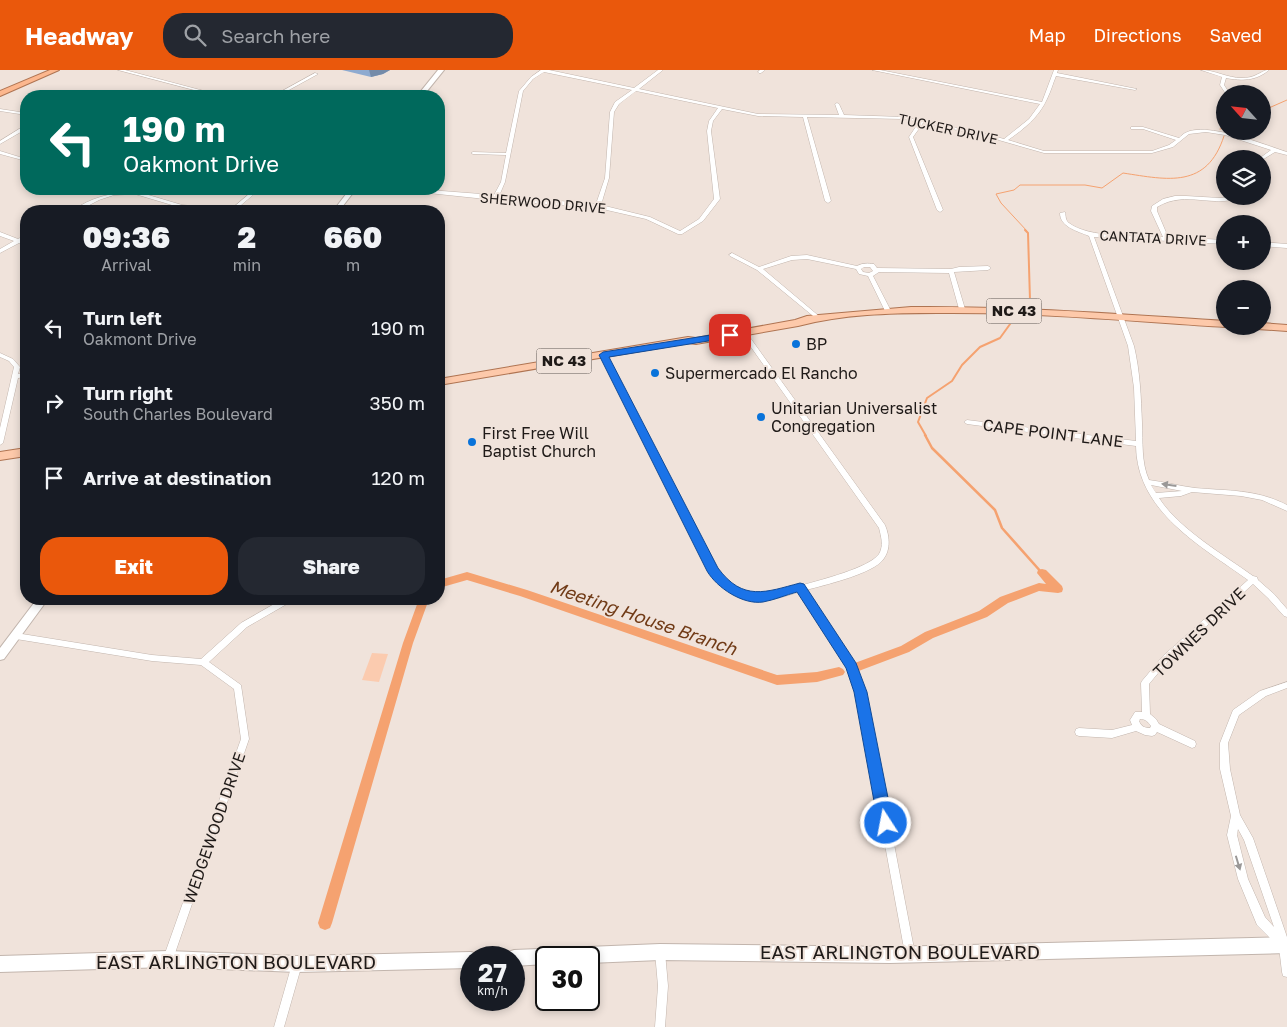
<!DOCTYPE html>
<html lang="en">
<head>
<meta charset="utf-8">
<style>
  :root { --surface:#171b24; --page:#242831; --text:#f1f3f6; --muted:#9ea1a6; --accent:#ea580c }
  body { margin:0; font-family:"Golos Text",sans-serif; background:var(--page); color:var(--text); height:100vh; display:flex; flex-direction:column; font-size:19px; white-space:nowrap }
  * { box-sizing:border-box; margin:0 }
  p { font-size:16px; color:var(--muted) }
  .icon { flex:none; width:28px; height:28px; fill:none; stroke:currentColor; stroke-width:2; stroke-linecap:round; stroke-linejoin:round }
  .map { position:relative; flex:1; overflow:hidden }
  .panel { position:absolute; left:20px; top:135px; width:425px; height:400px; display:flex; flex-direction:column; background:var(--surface); border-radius:20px; box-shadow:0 2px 8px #0003 }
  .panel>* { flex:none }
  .hud { position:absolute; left:20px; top:20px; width:425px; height:105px; border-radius:20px; box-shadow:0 2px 8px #0003; background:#00695c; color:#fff; overflow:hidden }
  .needle { width:32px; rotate:297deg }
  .tools { position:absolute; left:1216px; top:15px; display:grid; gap:10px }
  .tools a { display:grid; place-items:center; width:55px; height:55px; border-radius:50%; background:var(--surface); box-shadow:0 2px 8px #0003; font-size:25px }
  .speed { position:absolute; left:460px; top:876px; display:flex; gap:10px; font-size:25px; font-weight:700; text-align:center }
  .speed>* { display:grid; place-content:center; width:65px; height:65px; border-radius:50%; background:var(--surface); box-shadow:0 2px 8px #0003; line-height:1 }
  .speed small { font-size:12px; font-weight:400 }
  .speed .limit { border:2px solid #111; border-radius:8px; background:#fff; color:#111 }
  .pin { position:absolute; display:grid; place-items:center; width:42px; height:42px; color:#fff; margin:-21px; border-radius:10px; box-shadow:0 2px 8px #0006 }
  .me { position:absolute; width:55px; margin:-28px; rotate:349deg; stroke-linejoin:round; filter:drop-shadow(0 0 4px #0008) }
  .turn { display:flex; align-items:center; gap:18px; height:105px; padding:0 20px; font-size:22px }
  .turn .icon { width:65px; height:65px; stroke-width:2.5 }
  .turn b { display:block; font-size:35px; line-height:42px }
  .eta { display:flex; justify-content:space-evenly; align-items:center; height:85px; text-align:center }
  .eta b { font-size:30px; font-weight:800; line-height:35px }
  .button { display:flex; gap:10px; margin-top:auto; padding:10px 20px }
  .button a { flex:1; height:58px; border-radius:20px; background:var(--accent); color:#fff; font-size:20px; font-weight:800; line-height:58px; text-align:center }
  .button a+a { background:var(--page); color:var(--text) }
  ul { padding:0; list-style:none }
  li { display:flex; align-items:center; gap:15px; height:75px; padding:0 20px }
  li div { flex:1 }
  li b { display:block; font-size:19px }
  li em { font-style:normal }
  header { display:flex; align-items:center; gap:30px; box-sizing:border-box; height:70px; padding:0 25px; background:var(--accent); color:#fff }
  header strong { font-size:24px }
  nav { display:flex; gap:28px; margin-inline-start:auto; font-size:18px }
  .search { width:350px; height:45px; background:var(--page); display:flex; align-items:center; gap:12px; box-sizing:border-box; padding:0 18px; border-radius:20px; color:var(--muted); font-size:19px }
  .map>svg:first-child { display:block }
  .green { fill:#fbcbaf }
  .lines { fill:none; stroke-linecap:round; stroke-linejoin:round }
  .stream-far2 { stroke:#f5a270; stroke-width:1 }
  .stream-far1 { stroke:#f5a270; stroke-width:2 }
  .stream { stroke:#f5a270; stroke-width:2.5 }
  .canal { fill:#f5a270; fill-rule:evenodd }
  .minor-casing { stroke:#c2b5ad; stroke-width:1 }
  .tertiary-casing { stroke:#c2b5ad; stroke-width:2 }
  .secondary-casing { stroke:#c2b5ad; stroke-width:2 }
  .primary-casing { stroke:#af7452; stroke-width:2 }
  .trunk-casing { stroke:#af7452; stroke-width:2 }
  .minor { fill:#fff; fill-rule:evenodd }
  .tertiary { fill:#fff; fill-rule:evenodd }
  .secondary { fill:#fff; fill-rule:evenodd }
  .primary { fill:#fdc9aa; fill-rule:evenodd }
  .trunk { fill:#fcb78e; fill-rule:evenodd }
  .wall { fill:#8eaad0 }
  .shaded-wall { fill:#748ba9 }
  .oneway { fill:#9a9897 }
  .route { fill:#1a73e8; stroke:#114b97 }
  .poi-dot { fill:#0973da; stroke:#f0e3db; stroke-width:2 }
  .labels { text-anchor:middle; stroke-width:4; stroke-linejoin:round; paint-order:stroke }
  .far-street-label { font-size:14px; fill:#1f1a18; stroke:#f0e3db }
  .shield { fill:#f0e3db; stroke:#5e5652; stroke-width:1 }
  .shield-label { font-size:15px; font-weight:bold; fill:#1f1a18 }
  .poi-label { font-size:16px; fill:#1f1a18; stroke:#f0e3db; text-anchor:start }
  .street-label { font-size:16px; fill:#1f1a18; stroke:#f0e3db }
  .water-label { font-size:18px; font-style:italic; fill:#713b17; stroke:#f0e3db }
  .near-street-label { font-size:19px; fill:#1f1a18; stroke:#f0e3db }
</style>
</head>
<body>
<header>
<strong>Headway</strong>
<div class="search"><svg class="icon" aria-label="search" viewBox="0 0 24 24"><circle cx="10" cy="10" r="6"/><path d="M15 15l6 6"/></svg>Search here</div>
<nav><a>Map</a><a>Directions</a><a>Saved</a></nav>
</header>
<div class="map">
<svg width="1287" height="957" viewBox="0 0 1287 957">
  <rect width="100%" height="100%" fill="#f0e3db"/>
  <path class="green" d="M 372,583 L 388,584 L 379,612 L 362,610 Z"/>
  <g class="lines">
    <path class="stream-far2" d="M 1262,41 L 1287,30
      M 1220,59 L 1225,58
      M 1027,161 L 1001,133 L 996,124 L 1014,120 L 1020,115 L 1085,115 L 1102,118 L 1123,103 C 1168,110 1207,119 1224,66"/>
    <path class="stream-far1" d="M 1025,160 L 1028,163 L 1030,230
      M 926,366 L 918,352 L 927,328 L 952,311 L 962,295 L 980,277 L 1000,268 L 1013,250"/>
    <path class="stream" d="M 925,365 L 932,378 L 995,440 L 1002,458 L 1042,503"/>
    <path class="canal" d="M 1042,499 L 1046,500 L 1062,516 L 1063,519 L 1062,522 L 1058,523 L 1039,521 L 1008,533 L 987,547 L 933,568 L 909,582 L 856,602 L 852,600 L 850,597 L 852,594 L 901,576 L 925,562 L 979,541 L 1000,527 L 1039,513 L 1046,514 L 1037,503 L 1038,500 Z
      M 467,502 L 527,520 L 777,605 L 817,602 L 839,597 L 843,599 L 845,602 L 843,605 L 817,612 L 777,615 L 520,526 L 467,510 L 439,518 L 439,510 Z
      M 419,529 L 429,529 L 413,573 L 332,853 L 330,858 L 325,860 L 320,858 L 318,853 L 403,573 Z"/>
    <defs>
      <path id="minor" d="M 118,0 L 125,0 L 223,26 L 217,26 Z
        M 541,0 L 549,0 L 634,18 L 658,0 L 663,0 L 639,19 L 758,44 L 839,45 L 835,34 L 837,33 L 839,34 L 844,45 L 904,47 L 982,63 L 1004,69 L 1029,49 L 1040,34 L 872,0 L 880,0 L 1042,32 L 1054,0 L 1058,0 L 1057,3 L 1137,19 L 1135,20 L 1056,6 C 1053,13 1051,21 1047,29 C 1039,47 1024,59 1008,70 L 1044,81 L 1152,81 L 1169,75 L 1176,70 L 1143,59 L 1131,59 L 1131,57 L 1143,57 L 1179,68 C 1181,66 1183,64 1185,63 C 1206,51 1265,75 1287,82 L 1287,85 L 1275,82 L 1262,90 L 1262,89 L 1260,88 L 1271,80 L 1225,65 L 1206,62 L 1189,64 L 1173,77 L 1152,83 L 1044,83 L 981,65 L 923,53 L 913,67 L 943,140 L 940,142 L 937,140 L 909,67 L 919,52 L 904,49 L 807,47 L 831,131 L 828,133 L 825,131 L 803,47 L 758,46 L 722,39 L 713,51 L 711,61 L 720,129 L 703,151 L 682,164 L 678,164 L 646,149 L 598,138 L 495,130 L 400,120 L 400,119 L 416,119 L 494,125 L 501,112 L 506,85 L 473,84 L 471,83 L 473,82 L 506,83 L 519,21 L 531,7 ZM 544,2 L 632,20 L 615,32 L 610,42 L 605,108 L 596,134 L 499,126 L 505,112 L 523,21 L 533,9 ZM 636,21 L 718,38 L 709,51 L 707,61 L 714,129 L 699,149 L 680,161 L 650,147 L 601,135 L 609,108 L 614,42 L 619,34 Z
        M 760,0 L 765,0 L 761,3 L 759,3 L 758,2 Z
        M 1201,0 C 1215,0 1227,8 1242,8 C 1247,8 1253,7 1258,4 C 1263,2 1264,0 1269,0 C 1256,11 1242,11 1226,8 L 1224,15 L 1230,24 L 1226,24 L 1220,15 L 1222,7 Z
        M 315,3 L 318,4 L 278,26 L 273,26 Z
        M 0,39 L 26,43 L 26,45 L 0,41 Z
        M 24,56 L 26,56 L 26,59 L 0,74 L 0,71 Z
        M 0,81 L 26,89 L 26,91 L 0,84 Z
        M 255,119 L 260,119 L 234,141 L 229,141 Z
        M 135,121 L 182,135 L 224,139 L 227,141 L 213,141 L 182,138 L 135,124 L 114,125 L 99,130 L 78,141 L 72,141 C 91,127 112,123 135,121 Z
        M 1175,126 L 1186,126 L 1220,128 L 1243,126 C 1215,140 1187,119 1157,137 L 1157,141 L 1168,167 L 1225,170 L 1225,174 L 1094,167 L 1134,276 C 1140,301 1141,327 1142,353 C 1143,372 1141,392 1149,410 C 1164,412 1180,416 1195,418 C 1228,421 1256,419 1287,435 L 1287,441 L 1262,430 L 1241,426 L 1192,422 L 1181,426 L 1159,428 C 1179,459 1224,485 1253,506 L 1257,507 L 1258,510 L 1274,524 L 1287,539 L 1287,547 L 1284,546 L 1268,528 L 1253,514 L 1169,590 L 1149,614 L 1150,644 L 1156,649 L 1159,654 L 1195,671 L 1196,674 L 1195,677 L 1192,678 L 1157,662 L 1155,665 L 1152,666 L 1145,665 L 1136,661 L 1112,668 L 1079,666 L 1076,665 L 1075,662 L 1076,659 L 1079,658 L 1112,660 L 1132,655 L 1130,650 L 1135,642 L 1142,642 L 1141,613 L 1142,611 L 1163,586 L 1248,510 C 1201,476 1137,442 1136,376 L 967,354 L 964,352 L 967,350 L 1136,371 L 1134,318 L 1128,276 L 1089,166 C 1077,161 1060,157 1060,143 L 1065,142 C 1066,146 1065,150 1069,153 C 1088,168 1138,166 1163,167 L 1151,141 L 1152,136 L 1163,129 ZM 1151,415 L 1182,421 L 1156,423 ZM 1140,649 C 1146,649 1148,652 1151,656 L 1150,658 C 1144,658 1141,656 1139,651 Z
        M 0,162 L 18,169 L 26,165 L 26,169 L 23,171 L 26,172 L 26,176 L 19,173 L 0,183 L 0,179 L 14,171 L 0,166 Z
        M 1262,172 L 1287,174 L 1287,178 L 1262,176 Z
        M 732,183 L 759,197 L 791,186 L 807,185 L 857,196 C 862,193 868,193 874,194 L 877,198 L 951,199 L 959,197 L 988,196 L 991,198 L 988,200 L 954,202 L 965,239 L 962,241 L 959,239 L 949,203 L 879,202 L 873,206 L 891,241 L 888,243 L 885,241 L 868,206 L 859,204 L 856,199 L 807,189 L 792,190 L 763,199 L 820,247 L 820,249 L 818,250 L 757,200 L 730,186 L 729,185 ZM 864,197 L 870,197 L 873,201 L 869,203 L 863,202 L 861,199 Z
        M 744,261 L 746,262 L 885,455 C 890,467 891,482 881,492 C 867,505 825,515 806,520 L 854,595 L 865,622 L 915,884 L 914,888 L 910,889 L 906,888 L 905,884 L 857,622 L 847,598 L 799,522 C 788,525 772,531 761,531 C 742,530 722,517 710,503 L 600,285 L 603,283 L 606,285 L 716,499 C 727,512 743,524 761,525 C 772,525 785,520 796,517 L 797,515 L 800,514 L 803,515 C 820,510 869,498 879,484 C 884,476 881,466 879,458 L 741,263 Z
        M 0,283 L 13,289 L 20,297 L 18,304 L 26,303 L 26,307 L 18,308 L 3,373 L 0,375 L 0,358 L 14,297 L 9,291 L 0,287 Z
        M 283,529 L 293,529 L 292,531 L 247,557 L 209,592 L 241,615 L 249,669 L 173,889 L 172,893 L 168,894 L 164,893 L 163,889 L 241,669 L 234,619 L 201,595 L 152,591 L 16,569 L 13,568 L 12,566 L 13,564 L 16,563 L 152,585 L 201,589 L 241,553 Z
        M 1287,612 L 1287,618 L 1266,626 L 1239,645 L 1228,673 L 1230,699 L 1240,745 L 1253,768 L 1287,867 L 1287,907 L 1283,906 L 1282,902 L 1279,877 L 1257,855 L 1238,809 L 1227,765 L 1231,746 L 1220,699 L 1220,673 L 1233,640 L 1260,621 ZM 1238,759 L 1244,770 L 1274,857 L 1265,847 L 1248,809 L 1237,765 Z
        M 660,877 L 664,878 L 665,882 L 668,916 L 665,957 L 655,957 L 658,916 L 655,882 L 656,878 Z
        M 297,889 L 301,890 L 302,894 L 284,957 L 274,957 L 292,894 L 293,890 Z"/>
      <path id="tertiary" d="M 438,0 L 444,0 L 423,26 L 417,26 Z
        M 350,119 L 356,119 L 339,141 L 333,141 Z
        M 37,529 L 48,529 L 4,589 L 0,590 L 0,578 Z"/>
      <path id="secondary" d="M 1287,867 L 1287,883 L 890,893 L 660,890 L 589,893 L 589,888 L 546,888 L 546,894 L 514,896 L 514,888 L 506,888 L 508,882 L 514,880 L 660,874 L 890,877 Z
        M 168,881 L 297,886 L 471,882 L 477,884 L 478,888 L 471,888 L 471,898 L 297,902 L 168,897 L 0,902 L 0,886 Z"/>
      <path id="primary" d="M 911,237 C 1016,236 1120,244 1225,251 L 1225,256 L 1228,256 L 1225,257 C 1129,251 1033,242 937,243 C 891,243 843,244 798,256 L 696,274 L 688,273 L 439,315 L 439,309 L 688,267 L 696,268 L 795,250 L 807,246 Z
        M 1262,253 L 1287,255 L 1287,261 L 1257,259 L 1252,256 L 1262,256 Z
        M 26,378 L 26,386 L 0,390 L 0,382 Z"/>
      <path id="trunk" d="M 50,0 L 59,0 L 0,26 L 0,21 Z"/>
    </defs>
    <use href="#minor" class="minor-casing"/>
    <use href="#tertiary" class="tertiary-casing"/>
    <use href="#secondary" class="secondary-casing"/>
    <use href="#primary" class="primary-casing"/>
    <use href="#trunk" class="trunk-casing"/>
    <use href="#minor" class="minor"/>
    <use href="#tertiary" class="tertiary"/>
    <use href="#secondary" class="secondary"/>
    <use href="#primary" class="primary"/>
    <use href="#trunk" class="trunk"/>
  </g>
  <path class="wall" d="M 342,0 L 390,0 L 383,4 L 371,7 Z"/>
  <path class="shaded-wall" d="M 369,0 L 390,0 L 383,4 L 371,7 Z"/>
  <defs><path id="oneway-solid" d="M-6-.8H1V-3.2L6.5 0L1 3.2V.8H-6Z" transform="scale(1.25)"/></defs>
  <g class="oneway">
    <use href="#oneway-solid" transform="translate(1169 415) rotate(-172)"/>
    <use href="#oneway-solid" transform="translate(1238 793) rotate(73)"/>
  </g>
  <path class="route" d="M 730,262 L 734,265 L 733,267 L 609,287 L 718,498 C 743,532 766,522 800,513 L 804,514 L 856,593 L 867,622 L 893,753 L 891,758 L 886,760 L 880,758 L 878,753 L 854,622 L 846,598 L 797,522 C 786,525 774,530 763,532 C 743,535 717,518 707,501 L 599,285 L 603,282 Z"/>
  <g class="poi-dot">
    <circle cx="796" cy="274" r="5"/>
    <circle cx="655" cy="303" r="5"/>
    <circle cx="761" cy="347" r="5"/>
    <circle cx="472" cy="372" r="5"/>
  </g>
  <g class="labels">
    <g class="far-street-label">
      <text transform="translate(948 59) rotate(12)" y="5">TUCKER DRIVE</text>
      <text transform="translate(543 133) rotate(5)" y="5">SHERWOOD DRIVE</text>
      <text transform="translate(1153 168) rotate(3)" y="5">CANTATA DRIVE</text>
    </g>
    <g class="shield">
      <rect x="986.5" y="228.5" width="55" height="25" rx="4"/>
      <rect x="536.5" y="278.5" width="55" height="25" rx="4"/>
    </g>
    <g class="shield-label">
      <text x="1014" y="246">NC 43</text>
      <text x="564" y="296">NC 43</text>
    </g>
    <g class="poi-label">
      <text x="806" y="280">BP</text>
      <text x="665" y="309">Supermercado El Rancho</text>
      <text x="771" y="344">Unitarian Universalist<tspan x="771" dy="18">Congregation</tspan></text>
      <text x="482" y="369">First Free Will<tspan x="482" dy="18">Baptist Church</tspan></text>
    </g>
    <g class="street-label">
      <text transform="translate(1053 363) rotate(7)" y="6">CAPE POINT LANE</text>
      <text transform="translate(1199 562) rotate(-44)" y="6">TOWNES DRIVE</text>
      <text transform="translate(214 758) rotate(-71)" y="6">WEDGEWOOD DRIVE</text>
    </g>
    <g class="water-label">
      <text transform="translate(643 548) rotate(19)" y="6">Meeting House Branch</text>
    </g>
    <g class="near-street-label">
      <text x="900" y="889">EAST ARLINGTON BOULEVARD</text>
      <text x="236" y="899">EAST ARLINGTON BOULEVARD</text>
    </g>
  </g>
</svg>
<div class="tools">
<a><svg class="needle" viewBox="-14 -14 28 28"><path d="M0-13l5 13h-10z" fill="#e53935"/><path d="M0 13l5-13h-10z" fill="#9ea1a6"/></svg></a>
<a><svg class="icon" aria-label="layers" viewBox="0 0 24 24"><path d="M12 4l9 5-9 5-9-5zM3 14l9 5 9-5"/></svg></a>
<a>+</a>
<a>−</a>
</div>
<div class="speed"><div>27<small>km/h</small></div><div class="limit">30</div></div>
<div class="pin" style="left:730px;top:265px;background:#d93025"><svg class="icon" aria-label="arrive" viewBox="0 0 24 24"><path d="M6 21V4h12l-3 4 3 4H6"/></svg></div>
<svg class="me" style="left:886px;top:753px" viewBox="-20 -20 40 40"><circle r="17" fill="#1a73e8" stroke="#fff" stroke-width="3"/><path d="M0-11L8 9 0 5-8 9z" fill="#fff"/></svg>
<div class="hud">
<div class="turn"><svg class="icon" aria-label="left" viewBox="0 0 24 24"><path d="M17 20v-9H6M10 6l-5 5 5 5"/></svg><div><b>190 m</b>Oakmont Drive</div></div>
</div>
<section class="panel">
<div class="eta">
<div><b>09:36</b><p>Arrival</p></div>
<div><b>2</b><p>min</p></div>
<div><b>660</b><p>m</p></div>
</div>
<ul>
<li><svg class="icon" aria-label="left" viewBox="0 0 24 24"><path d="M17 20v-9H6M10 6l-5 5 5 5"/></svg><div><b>Turn left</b><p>Oakmont Drive</p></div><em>190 m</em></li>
<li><svg class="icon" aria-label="right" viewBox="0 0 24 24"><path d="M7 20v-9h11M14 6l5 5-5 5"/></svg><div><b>Turn right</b><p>South Charles Boulevard</p></div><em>350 m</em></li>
<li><svg class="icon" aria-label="arrive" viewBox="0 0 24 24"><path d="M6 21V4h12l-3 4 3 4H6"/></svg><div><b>Arrive at destination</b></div><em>120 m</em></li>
</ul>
<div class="button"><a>Exit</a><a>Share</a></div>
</section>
</div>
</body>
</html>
